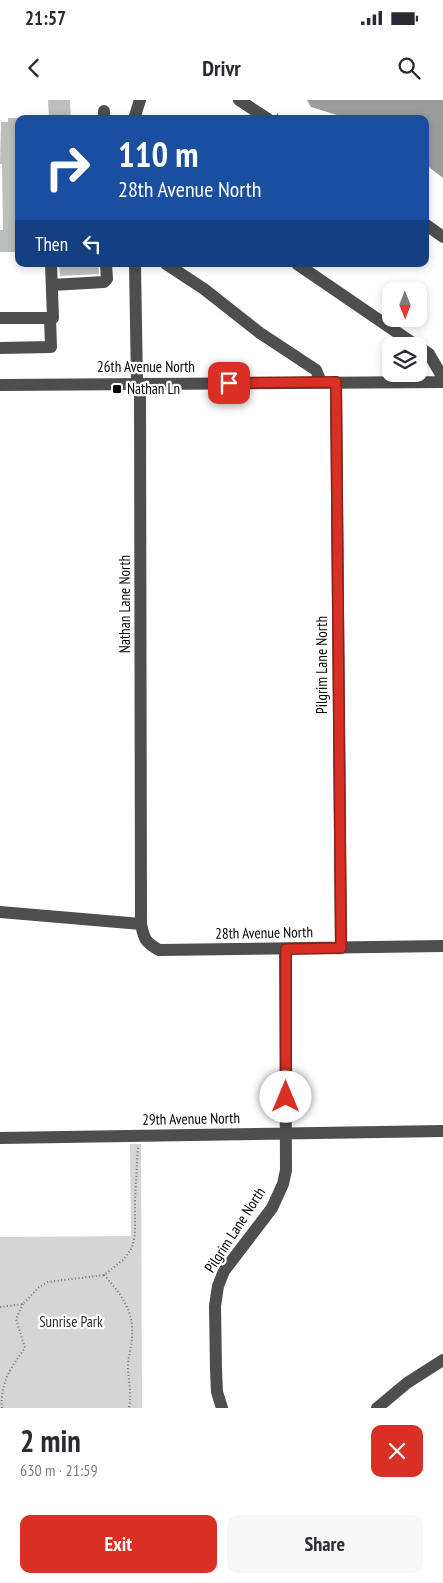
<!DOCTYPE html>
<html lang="en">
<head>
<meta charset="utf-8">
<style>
  :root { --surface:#fff; --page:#f7f7f7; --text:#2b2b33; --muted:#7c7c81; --accent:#d93025 }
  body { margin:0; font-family:"PT Sans Narrow",sans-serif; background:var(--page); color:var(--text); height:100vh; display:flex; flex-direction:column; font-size:19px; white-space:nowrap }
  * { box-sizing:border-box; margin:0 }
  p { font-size:16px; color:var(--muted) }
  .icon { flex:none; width:28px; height:28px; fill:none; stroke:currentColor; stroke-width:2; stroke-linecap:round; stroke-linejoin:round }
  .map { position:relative; height:1308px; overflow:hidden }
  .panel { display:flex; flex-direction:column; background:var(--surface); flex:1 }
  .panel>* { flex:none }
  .banner { position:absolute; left:15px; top:15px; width:414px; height:152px; border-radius:10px; box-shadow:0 2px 8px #0003; background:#1a4fa0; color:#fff; overflow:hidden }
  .needle { width:32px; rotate:179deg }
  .fabs { position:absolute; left:382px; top:182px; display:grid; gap:10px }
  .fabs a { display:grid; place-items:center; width:45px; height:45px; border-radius:10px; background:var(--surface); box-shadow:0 2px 8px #0003; font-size:25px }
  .pin { position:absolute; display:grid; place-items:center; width:42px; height:42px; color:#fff; margin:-21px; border-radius:10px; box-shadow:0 2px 8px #0006 }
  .me { position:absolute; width:55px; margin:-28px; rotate:0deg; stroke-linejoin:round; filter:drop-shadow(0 0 4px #0008) }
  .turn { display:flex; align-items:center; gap:18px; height:105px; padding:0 20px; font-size:22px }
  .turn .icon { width:65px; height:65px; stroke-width:2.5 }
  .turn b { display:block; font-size:35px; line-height:42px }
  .then { display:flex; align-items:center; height:48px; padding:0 20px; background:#0003; gap:10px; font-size:19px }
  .round { display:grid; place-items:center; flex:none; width:52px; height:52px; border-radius:10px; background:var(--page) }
  .overview { display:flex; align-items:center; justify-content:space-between; height:85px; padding:0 20px }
  h1 { font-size:30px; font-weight:700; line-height:38px }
  .button { display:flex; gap:10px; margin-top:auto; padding:10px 20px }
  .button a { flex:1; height:58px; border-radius:10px; background:var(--accent); color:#fff; font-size:20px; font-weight:700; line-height:58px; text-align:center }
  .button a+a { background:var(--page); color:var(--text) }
  .status { display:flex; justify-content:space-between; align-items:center; height:35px; padding:0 25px; background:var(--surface); direction:ltr }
  .status svg { height:14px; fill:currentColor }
  header { display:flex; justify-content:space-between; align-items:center; height:65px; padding:0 20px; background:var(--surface); font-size:22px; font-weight:700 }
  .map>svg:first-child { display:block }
  .green { fill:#d5d5d5 }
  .water { fill:#9c9c9c }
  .building { fill:#bebebe }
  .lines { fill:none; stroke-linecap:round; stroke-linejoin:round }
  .path { stroke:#707070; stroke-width:2; stroke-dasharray:1 2.5; stroke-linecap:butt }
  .minor { stroke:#4e4e4e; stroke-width:12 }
  .route-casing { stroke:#8d1f18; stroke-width:12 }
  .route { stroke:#d93025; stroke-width:9 }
  .poi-dot { fill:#000; stroke:#fff; stroke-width:2 }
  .labels { text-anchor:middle; stroke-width:4.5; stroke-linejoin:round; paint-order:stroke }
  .street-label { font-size:15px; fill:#000; stroke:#fff }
  .poi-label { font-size:15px; fill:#000; stroke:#fff; text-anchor:start }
  .park-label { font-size:15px; fill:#2c2c2c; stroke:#fff }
</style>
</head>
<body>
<div class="status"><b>21:57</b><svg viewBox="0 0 49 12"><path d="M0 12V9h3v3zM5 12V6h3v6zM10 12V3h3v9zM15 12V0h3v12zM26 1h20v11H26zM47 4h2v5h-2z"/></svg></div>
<header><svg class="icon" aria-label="back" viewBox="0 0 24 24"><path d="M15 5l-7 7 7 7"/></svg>Drivr<svg class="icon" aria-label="search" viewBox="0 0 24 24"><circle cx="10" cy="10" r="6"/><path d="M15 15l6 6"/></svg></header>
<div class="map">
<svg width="443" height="1308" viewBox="0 0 443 1308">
  <rect width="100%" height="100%" fill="#fff"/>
  <path class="green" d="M 130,1044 L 141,1044 L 142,1308 L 0,1308 L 0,1137 L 131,1136 Z"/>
  <path class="water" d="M 307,0 L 443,0 L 443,78 L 425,64 L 425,19 L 350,19 L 311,7 Z"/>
  <path class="building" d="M 48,0 L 70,0 L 71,19 L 49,19 Z
    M 8,18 L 19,18 L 19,152 L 0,152 L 0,130 L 3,130 L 2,64 L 0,64 L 1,22 L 8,22 Z
    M 59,164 L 98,164 L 99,174 L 60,176 Z"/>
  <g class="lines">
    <path class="path" d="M 277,14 L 285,19
      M 104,1175 C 120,1193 134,1210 132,1236 C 132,1246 128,1256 128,1266 C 128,1282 132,1291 129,1308
      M 0,1207 L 23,1204 L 39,1187 L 48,1182 L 104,1175 L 123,1160 L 132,1148 L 135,1134 L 135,1100 L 138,1046
      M 2,1308 C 0,1283 11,1267 25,1248 L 16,1219 L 23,1204"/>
    <path class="minor" d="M 239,0 L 268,19
      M 104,19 L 104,11
      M 134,19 L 140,0
      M 425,124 L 443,137
      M 135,164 L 137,284 L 140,293 L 141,824 C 144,839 145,842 159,850 L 443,846
      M 166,164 L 204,189 L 260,233 L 316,270 L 321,282
      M 297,164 L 417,246
      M 52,185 L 104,182 L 107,179 L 106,164
      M 0,218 L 53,218 L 51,164
      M 419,247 L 429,254 L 443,278
      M 0,248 L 51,247 L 50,218
      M 336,282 L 341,847
      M 0,285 L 443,282
      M 0,812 L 141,824
      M 0,1038 L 443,1031
      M 222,1308 L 217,1292 L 216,1270 L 215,1206 L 218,1186 L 224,1171 L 272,1108 L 283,1084 L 286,1070 L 285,849
      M 377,1308 L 407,1283 L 443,1260"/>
  </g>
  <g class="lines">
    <defs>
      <path id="route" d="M 229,283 L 336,282 L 341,848 L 286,849 L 286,997"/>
    </defs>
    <use href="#route" class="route-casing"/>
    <use href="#route" class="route"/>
  </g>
  <rect class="poi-dot" x="112" y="284" width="10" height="10" rx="2.5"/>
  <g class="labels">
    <g class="street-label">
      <text x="146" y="272">26th Avenue North</text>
      <text transform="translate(125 504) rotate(-90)" y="5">Nathan Lane North</text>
      <text transform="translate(322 565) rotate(-90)" y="5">Pilgrim Lane North</text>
      <text transform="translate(264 833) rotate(-1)" y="5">28th Avenue North</text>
      <text transform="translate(191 1019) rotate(-1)" y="5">29th Avenue North</text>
      <text transform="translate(235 1130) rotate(-57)" y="5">Pilgrim Lane North</text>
    </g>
    <g class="poi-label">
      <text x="127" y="294">Nathan Ln</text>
    </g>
    <g class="park-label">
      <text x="71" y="1227">Sunrise Park</text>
    </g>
  </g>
</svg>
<div class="fabs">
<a><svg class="needle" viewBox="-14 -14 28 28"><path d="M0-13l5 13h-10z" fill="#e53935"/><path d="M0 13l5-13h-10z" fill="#7c7c81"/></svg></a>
<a><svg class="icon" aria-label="layers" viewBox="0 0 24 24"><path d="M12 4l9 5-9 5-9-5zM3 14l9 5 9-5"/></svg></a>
</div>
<div class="pin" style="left:229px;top:283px;background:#d93025"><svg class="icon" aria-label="arrive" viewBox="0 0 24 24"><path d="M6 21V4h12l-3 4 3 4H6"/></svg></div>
<svg class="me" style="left:286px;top:997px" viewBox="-20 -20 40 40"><circle r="19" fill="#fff"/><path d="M0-13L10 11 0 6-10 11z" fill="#d93025"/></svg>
<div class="banner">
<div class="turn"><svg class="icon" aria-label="right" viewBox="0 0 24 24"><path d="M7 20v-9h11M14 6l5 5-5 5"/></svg><div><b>110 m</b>28th Avenue North</div></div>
<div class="then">Then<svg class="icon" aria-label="left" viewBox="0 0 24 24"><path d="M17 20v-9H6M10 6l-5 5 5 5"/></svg></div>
</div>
</div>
<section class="panel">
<div class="overview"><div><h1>2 min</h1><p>630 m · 21:59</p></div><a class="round" style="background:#d93025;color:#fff"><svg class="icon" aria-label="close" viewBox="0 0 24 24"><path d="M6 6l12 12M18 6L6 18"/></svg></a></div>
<div class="button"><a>Exit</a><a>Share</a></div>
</section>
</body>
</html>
